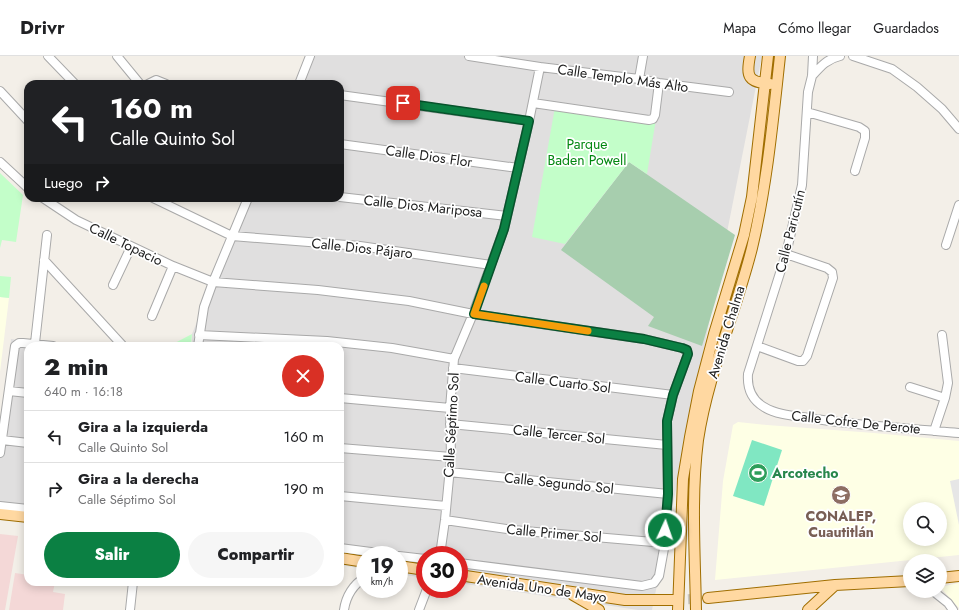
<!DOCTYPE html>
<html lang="es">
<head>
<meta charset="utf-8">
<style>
  :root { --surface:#fff; --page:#f6f6f6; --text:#202124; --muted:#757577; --line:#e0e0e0; --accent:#0b8043 }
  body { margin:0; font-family:Jost,sans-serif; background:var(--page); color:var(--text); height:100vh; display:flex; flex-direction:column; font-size:15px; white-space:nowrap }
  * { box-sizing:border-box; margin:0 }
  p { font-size:13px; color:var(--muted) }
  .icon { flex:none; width:22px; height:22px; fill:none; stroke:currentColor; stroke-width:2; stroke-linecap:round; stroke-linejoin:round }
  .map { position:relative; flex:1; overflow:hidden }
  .side { position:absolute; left:24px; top:286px; width:320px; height:244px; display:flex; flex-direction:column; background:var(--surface); border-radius:12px; box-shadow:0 2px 10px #0003 }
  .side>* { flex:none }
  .banner { position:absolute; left:24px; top:24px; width:320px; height:122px; border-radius:12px; box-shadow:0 2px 10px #0003; background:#202124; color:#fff; overflow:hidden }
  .tools { position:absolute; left:903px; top:446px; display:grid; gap:8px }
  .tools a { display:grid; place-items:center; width:44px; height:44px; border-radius:50%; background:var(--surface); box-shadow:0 2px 10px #0003; font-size:20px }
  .speed { position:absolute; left:356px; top:490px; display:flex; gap:8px; font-size:20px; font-weight:700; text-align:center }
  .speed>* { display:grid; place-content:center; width:52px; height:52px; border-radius:50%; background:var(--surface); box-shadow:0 2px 10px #0003; line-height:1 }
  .speed small { font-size:10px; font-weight:400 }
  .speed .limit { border:6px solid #d22; background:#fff; color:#111 }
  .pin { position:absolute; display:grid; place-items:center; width:34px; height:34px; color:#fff; margin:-17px; border-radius:8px; box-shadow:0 2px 6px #0006 }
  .me { position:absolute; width:44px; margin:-22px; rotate:3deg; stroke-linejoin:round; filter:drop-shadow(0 0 3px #0008) }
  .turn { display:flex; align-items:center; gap:14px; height:84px; padding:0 20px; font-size:18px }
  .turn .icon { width:52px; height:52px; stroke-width:2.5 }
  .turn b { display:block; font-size:28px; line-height:34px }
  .then { display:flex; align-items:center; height:38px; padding:0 20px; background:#0003; gap:8px; font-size:15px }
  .round { display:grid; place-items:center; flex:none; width:42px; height:42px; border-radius:21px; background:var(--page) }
  .overview { display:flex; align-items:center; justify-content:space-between; height:68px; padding:0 20px }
  h1 { font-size:24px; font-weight:800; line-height:30px }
  .button { display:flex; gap:8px; margin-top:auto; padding:8px 20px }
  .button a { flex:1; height:46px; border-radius:24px; background:var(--accent); color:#fff; font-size:16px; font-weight:800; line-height:46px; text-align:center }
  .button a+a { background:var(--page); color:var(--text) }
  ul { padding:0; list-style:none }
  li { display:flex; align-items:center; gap:12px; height:52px; padding:0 20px; border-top:1px solid var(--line) }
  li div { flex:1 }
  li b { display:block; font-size:15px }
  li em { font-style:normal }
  header { display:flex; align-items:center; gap:24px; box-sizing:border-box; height:56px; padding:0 20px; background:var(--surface); border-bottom:1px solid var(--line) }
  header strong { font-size:19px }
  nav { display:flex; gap:22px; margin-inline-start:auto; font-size:14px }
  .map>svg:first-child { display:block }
  .residential { fill:#e0dfdf }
  .commercial { fill:#f4d8d7 }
  .education { fill:#feffe5; fill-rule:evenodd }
  .cemetery { fill:#a7ceae }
  .park { fill:#c3fec9 }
  .pitch { fill:#80e7c2 }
  .parking { fill:#e6e6e6 }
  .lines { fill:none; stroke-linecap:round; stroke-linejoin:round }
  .major-tunnel { stroke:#c9c6c0; stroke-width:10; stroke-dasharray:10 5; stroke-linecap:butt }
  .minor-casing { stroke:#a9a9a9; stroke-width:10 }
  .major-casing { stroke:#a06e00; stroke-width:12 }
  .minor { stroke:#fff; stroke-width:8 }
  .major { stroke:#ffd8a1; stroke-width:10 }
  .route-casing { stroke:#07532c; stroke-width:10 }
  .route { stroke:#0b8043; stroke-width:7 }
  .slow { stroke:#f59e0b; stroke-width:7 }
  .labels { text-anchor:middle; stroke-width:3.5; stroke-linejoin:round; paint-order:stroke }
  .street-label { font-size:14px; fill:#222; stroke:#fff }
  .park-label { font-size:14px; fill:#038811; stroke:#fff }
  .leisure-label { font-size:14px; font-weight:bold; fill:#27864d; stroke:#fff; text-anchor:start }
  .education-label { font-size:14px; font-weight:bold; fill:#785e54; stroke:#fff }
</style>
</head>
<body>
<header>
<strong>Drivr</strong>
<nav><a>Mapa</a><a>Cómo llegar</a><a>Guardados</a></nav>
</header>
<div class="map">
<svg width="959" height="554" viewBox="0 0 959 554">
  <rect width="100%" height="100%" fill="#f3efe8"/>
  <path class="residential" d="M 313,0 L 762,0 L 652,554 L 638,554 L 459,527 L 459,499 L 425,499 L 425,522 L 399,518 L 399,499 L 365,499 L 365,513 L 340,509 L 340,290 L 192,290 L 192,278 L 213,226 L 250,142 L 340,142 L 340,28 L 301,28 Z
    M 11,283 L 63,290 L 28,290 L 28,461 L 0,458 L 0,400 Z"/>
  <path class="commercial" d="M 0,478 L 18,480 L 5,554 L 0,554 Z
    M 15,517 L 28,519 L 28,526 L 55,526 L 53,536 L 65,538 L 63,554 L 9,554 Z"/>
  <path class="education" d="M 0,241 L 9,242 L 0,316 Z
    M 738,366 L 767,369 L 874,377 L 959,385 L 959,499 L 715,524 L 723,425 L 733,369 ZM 910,453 L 940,453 L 940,483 L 910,483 Z
    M 959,527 L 959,552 L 940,531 Z"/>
  <path class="cemetery" d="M 629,106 L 735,179 L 702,290 L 648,270 L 654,261 L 561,194 Z"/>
  <path class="park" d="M 555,51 L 656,63 L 647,118 L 629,106 L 565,188 L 532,181 Z
    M 0,117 L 23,139 L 16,186 L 2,184 L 0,192 Z
    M 0,220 L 11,221 L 9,242 L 0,241 Z
    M 192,278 L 191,290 L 171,290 L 171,289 Z"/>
  <path class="pitch" d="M 752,384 L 782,394 L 764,450 L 733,440 Z"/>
  <path class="parking" d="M 959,423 L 959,469 L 950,425 Z"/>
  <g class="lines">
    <path class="major-tunnel" d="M 673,544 L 708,542"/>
    <defs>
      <path id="minor" d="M 48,0 L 75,28
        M 117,0 L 140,28
        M 469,0 L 540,11 L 639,23 L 659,27 L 729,36
        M 813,0 L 812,20 L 808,36 L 802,129 L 786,198 L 748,318 C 747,332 752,344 764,351 C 777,359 795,360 809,362 C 859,370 909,372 959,377
        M 853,0 L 892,13 L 917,31 L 942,53 L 959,73
        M 812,20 C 821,10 827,3 840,0
        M 639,23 L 643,0
        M 148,28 L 156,24 L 166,28
        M 299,28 L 310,0
        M 0,35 L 28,65
        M 340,39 L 529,65
        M 533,47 L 649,64 L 653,63 L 655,59 L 659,27
        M 807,56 L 859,71 L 865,75 L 865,82 L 855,115
        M 340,88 L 518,112
        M 0,106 L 28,132
        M 340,141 L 507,160
        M 43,142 L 76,164 L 173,210 L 213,226 L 318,234 L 409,245 L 473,258 L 644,283 L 682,292 L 687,294 L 688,298 L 673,339 L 667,365 L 668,438 L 665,487 L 659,520 L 654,527 L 642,530 L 459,507
        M 153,142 L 232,180 L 360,190 L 491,209
        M 946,189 L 959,149
        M 44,204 L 123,290
        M 113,229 L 131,191
        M 152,260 L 173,210
        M 199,279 L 327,285 L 392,292 L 454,303
        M 35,287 L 47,179
        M 198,290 L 204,251 L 213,226 L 248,142
        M 757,290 L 798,305 L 803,305 L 807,300 L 833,222 L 832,216 L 827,212 L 786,198
        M 453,312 L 673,339
        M 910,331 L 945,342
        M 9,335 L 28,337
        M 340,342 L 450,352
        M 450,368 L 667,389
        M 934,375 L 945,342 L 948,327 L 942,279
        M 2,384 L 28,387
        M 340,392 L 451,401
        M 0,397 L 15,290 L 19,287 L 23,287 L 53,290
        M 449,416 L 668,438
        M 340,440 L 446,450
        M 0,450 L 28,453
        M 445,464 L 513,474 L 665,487
        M 340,492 L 394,499
        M 440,499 L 445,464 L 451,401 L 450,352 L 454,303 L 473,258 L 504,173 L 529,65 L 540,11
        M 399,500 L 425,503
        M 933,535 L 948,547 L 953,554
        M 130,554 L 133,526
        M 344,554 C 346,540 353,529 365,521
        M 419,554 L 427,533"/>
      <path id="major" d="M 750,0 C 746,21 748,26 770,28
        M 0,458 L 28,461
        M 340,502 L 365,506
        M 399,510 L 425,514
        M 459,519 L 625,544 L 673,544
        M 940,522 L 959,520
        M 573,539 L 599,554
        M 708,542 L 835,529 L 910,525
        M 678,554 L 683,423 L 690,381 L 699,335 L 714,278 L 744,179 L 752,141 L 768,0
        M 696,554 C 695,498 691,440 698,384 C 708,318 736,256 752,192 C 767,129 773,64 780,0
        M 808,554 L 835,529"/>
    </defs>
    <use href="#minor" class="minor-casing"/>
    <use href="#major" class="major-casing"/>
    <use href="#minor" class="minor"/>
    <use href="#major" class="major"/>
  </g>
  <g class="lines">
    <defs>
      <path id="route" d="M 403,47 L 529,65 L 504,173 L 474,258 L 644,283 L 682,292 L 687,294 L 688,298 L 673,339 L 667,365 L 668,438 L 665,474"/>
    </defs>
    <use href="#route" class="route-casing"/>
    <use href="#route" class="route"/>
    <path class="slow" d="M 484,230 L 474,258 L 588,275"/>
  </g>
  <defs>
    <symbol id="stadium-disc" viewBox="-11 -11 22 22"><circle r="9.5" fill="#2e9e5b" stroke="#fff"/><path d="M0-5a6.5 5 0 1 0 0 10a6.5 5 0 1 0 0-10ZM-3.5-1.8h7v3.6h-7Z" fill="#fff"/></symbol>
    <symbol id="school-disc" viewBox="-11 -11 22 22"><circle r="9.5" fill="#8d6e63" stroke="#fff"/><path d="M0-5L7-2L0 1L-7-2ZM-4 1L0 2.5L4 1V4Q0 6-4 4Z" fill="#fff"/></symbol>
  </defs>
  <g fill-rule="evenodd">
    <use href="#stadium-disc" x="747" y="406" width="22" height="22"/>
    <use href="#school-disc" x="830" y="428" width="22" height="22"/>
  </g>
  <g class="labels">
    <g class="street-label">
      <text transform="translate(623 22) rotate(8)" y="5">Calle Templo Más Alto</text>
      <text transform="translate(429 100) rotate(8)" y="5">Calle Dios Flor</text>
      <text transform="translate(423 150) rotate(6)" y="5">Calle Dios Mariposa</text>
      <text transform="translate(790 175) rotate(-76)" y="5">Calle Paricutín</text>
      <text transform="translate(126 188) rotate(26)" y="5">Calle Topacio</text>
      <text transform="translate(362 192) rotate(6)" y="5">Calle Dios Pájaro</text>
      <text transform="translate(726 276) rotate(-73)" y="5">Avenida Chalma</text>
      <text transform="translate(563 326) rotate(7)" y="5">Calle Cuarto Sol</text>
      <text transform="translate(856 366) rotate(6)" y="5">Calle Cofre De Perote</text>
      <text transform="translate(451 369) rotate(-87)" y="5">Calle Séptimo Sol</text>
      <text transform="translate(559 378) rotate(6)" y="5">Calle Tercer Sol</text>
      <text transform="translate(559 427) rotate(6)" y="5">Calle Segundo Sol</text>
      <text transform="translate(554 477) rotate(5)" y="5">Calle Primer Sol</text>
      <text transform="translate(542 532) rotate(8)" y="5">Avenida Uno de Mayo</text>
    </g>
    <g class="park-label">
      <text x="587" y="93">Parque<tspan x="587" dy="16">Baden Powell</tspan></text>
    </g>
    <g class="leisure-label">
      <text x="772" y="422">Arcotecho</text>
    </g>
    <g class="education-label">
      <text x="841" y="465">CONALEP,<tspan x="841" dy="16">Cuautitlán</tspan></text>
    </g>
  </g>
</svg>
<div class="tools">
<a><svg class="icon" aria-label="search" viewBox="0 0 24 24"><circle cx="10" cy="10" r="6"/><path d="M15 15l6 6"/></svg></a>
<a><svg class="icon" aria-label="layers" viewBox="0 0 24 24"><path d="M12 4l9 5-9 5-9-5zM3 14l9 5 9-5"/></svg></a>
</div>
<div class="speed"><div>19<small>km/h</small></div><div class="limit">30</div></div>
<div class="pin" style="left:403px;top:47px;background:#d93025"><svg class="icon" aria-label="arrive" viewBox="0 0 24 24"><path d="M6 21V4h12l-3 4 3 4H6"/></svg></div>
<svg class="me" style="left:665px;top:474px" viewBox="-20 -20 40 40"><circle r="17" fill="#0b8043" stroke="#fff" stroke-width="3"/><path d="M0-11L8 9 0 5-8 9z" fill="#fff"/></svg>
<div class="banner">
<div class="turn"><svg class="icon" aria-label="left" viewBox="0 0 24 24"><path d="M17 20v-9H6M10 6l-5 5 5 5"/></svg><div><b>160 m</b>Calle Quinto Sol</div></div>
<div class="then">Luego<svg class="icon" aria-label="right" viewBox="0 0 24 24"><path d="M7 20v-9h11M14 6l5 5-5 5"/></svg></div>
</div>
<section class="side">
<div class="overview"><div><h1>2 min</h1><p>640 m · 16:18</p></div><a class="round" style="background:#d93025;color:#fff"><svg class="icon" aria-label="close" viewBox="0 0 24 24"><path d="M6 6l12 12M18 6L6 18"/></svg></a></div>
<ul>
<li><svg class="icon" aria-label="left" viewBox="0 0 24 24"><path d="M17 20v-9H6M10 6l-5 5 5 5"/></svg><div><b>Gira a la izquierda</b><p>Calle Quinto Sol</p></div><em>160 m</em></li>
<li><svg class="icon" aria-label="right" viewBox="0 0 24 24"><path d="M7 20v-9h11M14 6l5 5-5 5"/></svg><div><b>Gira a la derecha</b><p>Calle Séptimo Sol</p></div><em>190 m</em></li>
</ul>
<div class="button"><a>Salir</a><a>Compartir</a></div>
</section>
</div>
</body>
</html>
